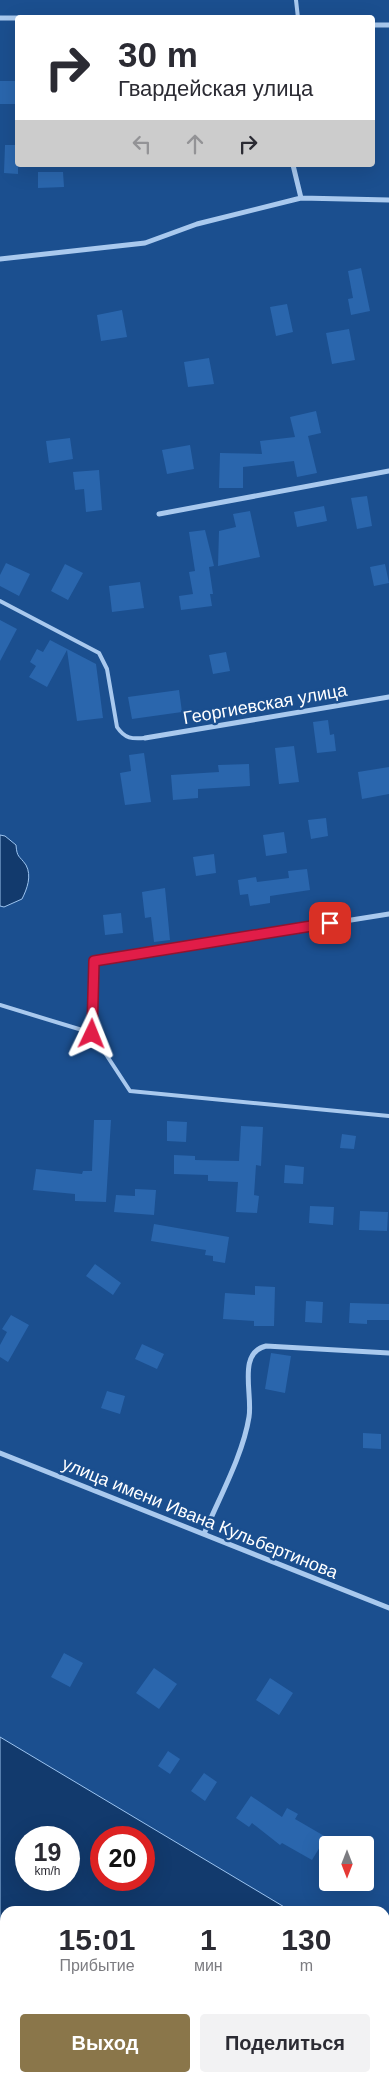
<!DOCTYPE html>
<html lang="ru">
<head>
<meta charset="utf-8">
<style>
  :root { --surface:#fff; --page:#f2f2f3; --text:#2b2b33; --muted:#7c7c81; --accent:#8a764a }
  body { margin:0; font-family:Helvetica,sans-serif; background:var(--page); color:var(--text); height:100vh; display:flex; flex-direction:column; font-size:19px; white-space:nowrap }
  * { box-sizing:border-box; margin:0 }
  p { font-size:16px; color:var(--muted) }
  .icon { flex:none; width:28px; height:28px; fill:none; stroke:currentColor; stroke-width:2; stroke-linecap:round; stroke-linejoin:round }
  .map { position:relative; flex:1; overflow:hidden }
  .panel { position:absolute; left:0px; top:1906px; width:390px; height:176px; display:flex; flex-direction:column; background:var(--surface); border-radius:15px 15px 0 0; box-shadow:0 5px 20px #0002 }
  .panel>* { flex:none }
  .top-card { position:absolute; left:15px; top:15px; width:360px; height:152px; border-radius:5px; box-shadow:0 5px 20px #0002; background:#fff; color:var(--text); overflow:hidden }
  .needle { width:32px; rotate:180deg }
  .buttons { position:absolute; left:319px; top:1836px; display:grid; gap:10px }
  .buttons a { display:grid; place-items:center; width:55px; height:55px; border-radius:5px; background:var(--surface); box-shadow:0 5px 20px #0002; font-size:25px }
  .speed { position:absolute; left:15px; top:1826px; display:flex; gap:10px; font-size:25px; font-weight:700; text-align:center }
  .speed>* { display:grid; place-content:center; width:65px; height:65px; border-radius:50%; background:var(--surface); box-shadow:0 5px 20px #0002; line-height:1 }
  .speed small { font-size:12px; font-weight:400 }
  .speed .limit { border:8px solid #d22; background:#fff; color:#111 }
  .pin { position:absolute; display:grid; place-items:center; width:42px; height:42px; color:#fff; margin:-21px; border-radius:10px; box-shadow:0 2px 8px #0006 }
  .me { position:absolute; width:55px; margin:-28px; rotate:2deg; stroke-linejoin:round; filter:drop-shadow(0 0 4px #0008) }
  .turn { display:flex; align-items:center; gap:18px; height:105px; padding:0 20px; font-size:22px }
  .turn .icon { width:65px; height:65px; stroke-width:2.5 }
  .turn b { display:block; font-size:35px; line-height:42px }
  .lanes { display:flex; align-items:center; height:48px; padding:0 20px; background:#0003; justify-content:center; gap:25px; direction:ltr }
  .lanes .off { opacity:.35 }
  .eta { display:flex; justify-content:space-evenly; align-items:center; height:85px; text-align:center }
  .eta b { font-size:30px; font-weight:700; line-height:35px }
  .button { display:flex; gap:10px; margin-top:auto; padding:10px 20px }
  .button a { flex:1; height:58px; border-radius:5px; background:var(--accent); color:#fff; font-size:20px; font-weight:700; line-height:58px; text-align:center }
  .button a+a { background:var(--page); color:var(--text) }
  .map>svg:first-child { display:block }
  .water { fill:#123a6d; stroke:#9cc4f0; fill-rule:evenodd }
  .building { fill:#2a66ad }
  .lines { fill:none; stroke-linecap:round; stroke-linejoin:round }
  .service { stroke:#a9c9ee; stroke-width:4 }
  .minor { stroke:#a9c9ee; stroke-width:5 }
  .route-casing { stroke:#92132f; stroke-width:12 }
  .route { stroke:#e11d48; stroke-width:9 }
  .labels { text-anchor:middle; stroke-width:5; stroke-linejoin:round; paint-order:stroke }
  .street-label { font-size:18px; fill:#fff; stroke:#1b4f8f }
</style>
</head>
<body>
<div class="map">
<svg width="389" height="2082" viewBox="0 0 389 2082">
  <rect width="100%" height="100%" fill="#1b4f8f"/>
  <path class="water" d="M 0,835 L 5,836 L 16,845 C 17,858 19,855 26,865 C 32,876 27,889 22,899 L 4,907 L 0,906 Z
    M 0,1737 L 291,1911 L 5,1911 L 5,1936 L 0,1933 ZM 26,1838 L 69,1838 L 69,1880 L 26,1880 ZM 101,1838 L 144,1838 L 144,1880 L 101,1880 Z
    M 385,1968 L 389,1970 L 389,2082 L 278,2082 L 272,2078 L 385,2078 Z"/>
  <path class="building" d="M 0,81 L 17,81 L 16,104 L 0,104 Z
    M 5,145 L 18,145 L 18,174 L 4,173 Z
    M 38,172 L 63,172 L 64,187 L 38,188 Z
    M 361,268 L 370,311 L 351,315 L 348,299 L 353,298 L 348,271 Z
    M 287,304 L 293,332 L 276,336 L 270,307 Z
    M 122,310 L 127,337 L 101,341 L 97,315 Z
    M 349,329 L 355,360 L 332,364 L 326,333 Z
    M 209,358 L 214,384 L 188,387 L 184,362 Z
    M 316,411 L 321,433 L 308,436 L 317,473 L 297,477 L 294,461 L 243,467 L 243,488 L 219,488 L 220,453 L 262,454 L 260,441 L 295,437 L 290,417 Z
    M 70,438 L 73,459 L 49,463 L 46,441 Z
    M 190,445 L 194,469 L 167,474 L 162,450 Z
    M 99,470 L 102,510 L 86,512 L 84,489 L 75,490 L 73,472 Z
    M 367,496 L 372,526 L 357,529 L 351,498 Z
    M 324,506 L 327,521 L 297,527 L 294,512 Z
    M 250,511 L 260,557 L 218,566 L 219,531 L 236,527 L 233,514 Z
    M 205,530 L 214,566 L 209,567 L 213,594 L 210,594 L 212,606 L 181,610 L 179,596 L 193,594 L 189,572 L 195,571 L 189,532 Z
    M 6,563 L 30,574 L 19,596 L 0,586 L 0,575 Z
    M 65,564 L 83,573 L 68,600 L 51,591 Z
    M 385,564 L 389,583 L 374,586 L 370,567 Z
    M 140,582 L 144,608 L 112,612 L 109,586 Z
    M 0,620 L 17,629 L 0,661 Z
    M 50,640 L 96,664 L 103,718 L 77,721 L 67,650 L 47,687 L 29,677 L 36,666 L 30,662 L 37,649 L 43,652 Z
    M 226,652 L 230,671 L 213,674 L 209,655 Z
    M 179,690 L 182,712 L 132,719 L 128,697 Z
    M 328,720 L 330,735 L 334,734 L 336,751 L 317,753 L 313,722 Z
    M 294,746 L 299,782 L 279,784 L 275,748 Z
    M 144,753 L 151,802 L 125,805 L 120,773 L 131,771 L 129,755 Z
    M 249,764 L 250,786 L 198,789 L 198,798 L 173,800 L 171,775 L 219,772 L 218,765 Z
    M 389,767 L 389,794 L 362,799 L 358,772 Z
    M 326,818 L 328,836 L 311,839 L 308,820 Z
    M 284,832 L 287,853 L 266,856 L 263,835 Z
    M 214,854 L 216,873 L 196,876 L 193,857 Z
    M 307,869 L 310,890 L 270,896 L 270,903 L 250,906 L 248,894 L 240,895 L 238,880 L 256,877 L 257,882 L 289,878 L 288,871 Z
    M 165,888 L 170,940 L 154,942 L 151,917 L 145,918 L 142,892 Z
    M 121,913 L 123,933 L 105,935 L 103,915 Z
    M 94,1120 L 111,1120 L 106,1202 L 75,1201 L 75,1194 L 33,1190 L 36,1169 L 82,1174 L 83,1171 L 92,1171 Z
    M 167,1121 L 187,1122 L 186,1142 L 167,1141 Z
    M 241,1126 L 263,1127 L 261,1166 L 256,1165 L 254,1195 L 259,1196 L 257,1213 L 236,1212 L 238,1182 L 208,1181 L 208,1175 L 174,1174 L 174,1155 L 195,1156 L 195,1160 L 239,1161 Z
    M 342,1134 L 356,1136 L 354,1149 L 340,1148 Z
    M 285,1165 L 304,1167 L 303,1184 L 284,1183 Z
    M 135,1189 L 156,1190 L 154,1215 L 114,1212 L 116,1195 L 135,1196 Z
    M 310,1206 L 334,1207 L 333,1225 L 309,1223 Z
    M 360,1211 L 388,1212 L 387,1231 L 359,1230 Z
    M 154,1224 L 229,1237 L 225,1263 L 213,1261 L 213,1256 L 205,1255 L 206,1250 L 151,1241 Z
    M 95,1264 L 121,1283 L 113,1295 L 86,1276 Z
    M 255,1286 L 275,1287 L 274,1326 L 254,1326 L 254,1321 L 223,1319 L 225,1293 L 255,1295 Z
    M 306,1301 L 323,1302 L 322,1323 L 305,1322 Z
    M 350,1303 L 389,1304 L 389,1320 L 367,1320 L 367,1324 L 349,1323 Z
    M 11,1315 L 29,1325 L 8,1362 L 0,1357 L 0,1345 L 7,1332 L 2,1329 Z
    M 142,1344 L 164,1354 L 157,1369 L 135,1359 Z
    M 271,1353 L 291,1356 L 285,1393 L 265,1389 Z
    M 107,1391 L 125,1396 L 120,1414 L 101,1408 Z
    M 363,1433 L 381,1434 L 381,1449 L 363,1448 Z
    M 64,1653 L 83,1663 L 70,1687 L 51,1677 Z
    M 154,1668 L 177,1684 L 159,1709 L 136,1693 Z
    M 270,1678 L 293,1693 L 279,1715 L 256,1700 Z
    M 168,1751 L 180,1759 L 170,1774 L 158,1766 Z
    M 204,1773 L 217,1782 L 205,1801 L 191,1791 Z
    M 251,1796 L 282,1817 L 287,1808 L 298,1814 L 295,1819 L 326,1837 L 312,1860 L 282,1843 L 280,1845 L 252,1823 L 249,1827 L 236,1818 Z"/>
  <g class="lines">
    <path class="service" d="M 296,0 L 298,18
      M 0,601 L 99,653 L 107,669 L 117,727 C 125,739 132,739 145,738
      M 0,1005 L 92,1033 L 130,1091 L 389,1116
      M 92,1033 L 94,961"/>
    <path class="minor" d="M 0,18 L 18,18
      M 372,25 L 389,25
      M 293,165 L 301,198
      M 0,259 L 145,243 L 197,224 L 301,198 L 389,200
      M 159,514 L 389,471
      M 145,738 L 389,697
      M 94,961 L 389,914
      M 0,1453 L 389,1608
      M 204,1534 C 219,1498 243,1455 249,1417 C 253,1394 237,1353 266,1346 L 389,1353"/>
  </g>
  <g class="lines">
    <defs>
      <path id="route" d="M 92,1034 L 94,961 L 330,923"/>
    </defs>
    <use href="#route" class="route-casing"/>
    <use href="#route" class="route"/>
  </g>
  <g class="labels">
    <g class="street-label">
      <text transform="translate(265 704) rotate(-10)" y="6">Георгиевская улица</text>
      <text transform="translate(200 1518) rotate(22)" y="6">улица имени Ивана Кульбертинова</text>
    </g>
  </g>
</svg>
<div class="buttons">
<a><svg class="needle" viewBox="-14 -14 28 28"><path d="M0-13l5 13h-10z" fill="#e53935"/><path d="M0 13l5-13h-10z" fill="#7c7c81"/></svg></a>
</div>
<div class="speed"><div>19<small>km/h</small></div><div class="limit">20</div></div>
<div class="pin" style="left:330px;top:923px;background:#d93025"><svg class="icon" aria-label="arrive" viewBox="0 0 24 24"><path d="M6 21V4h12l-3 4 3 4H6"/></svg></div>
<svg class="me" style="left:92px;top:1034px" viewBox="-20 -20 40 40"><path d="M0-17L14 15 0 8-14 15z" fill="#e11d48" stroke="#fff" stroke-width="4"/></svg>
<div class="top-card">
<div class="turn"><svg class="icon" aria-label="right" viewBox="0 0 24 24"><path d="M7 20v-9h11M14 6l5 5-5 5"/></svg><div><b>30 m</b>Гвардейская улица</div></div>
<div class="lanes"><svg class="icon off" aria-label="left" viewBox="0 0 24 24"><path d="M17 20v-9H6M10 6l-5 5 5 5"/></svg><svg class="icon off" aria-label="ahead" viewBox="0 0 24 24"><path d="M12 20V5M6 11l6-6 6 6"/></svg><svg class="icon" aria-label="right" viewBox="0 0 24 24"><path d="M7 20v-9h11M14 6l5 5-5 5"/></svg></div>
</div>
<section class="panel">
<div class="eta">
<div><b>15:01</b><p>Прибытие</p></div>
<div><b>1</b><p>мин</p></div>
<div><b>130</b><p>m</p></div>
</div>
<div class="button"><a>Выход</a><a>Поделиться</a></div>
</section>
</div>
</body>
</html>
